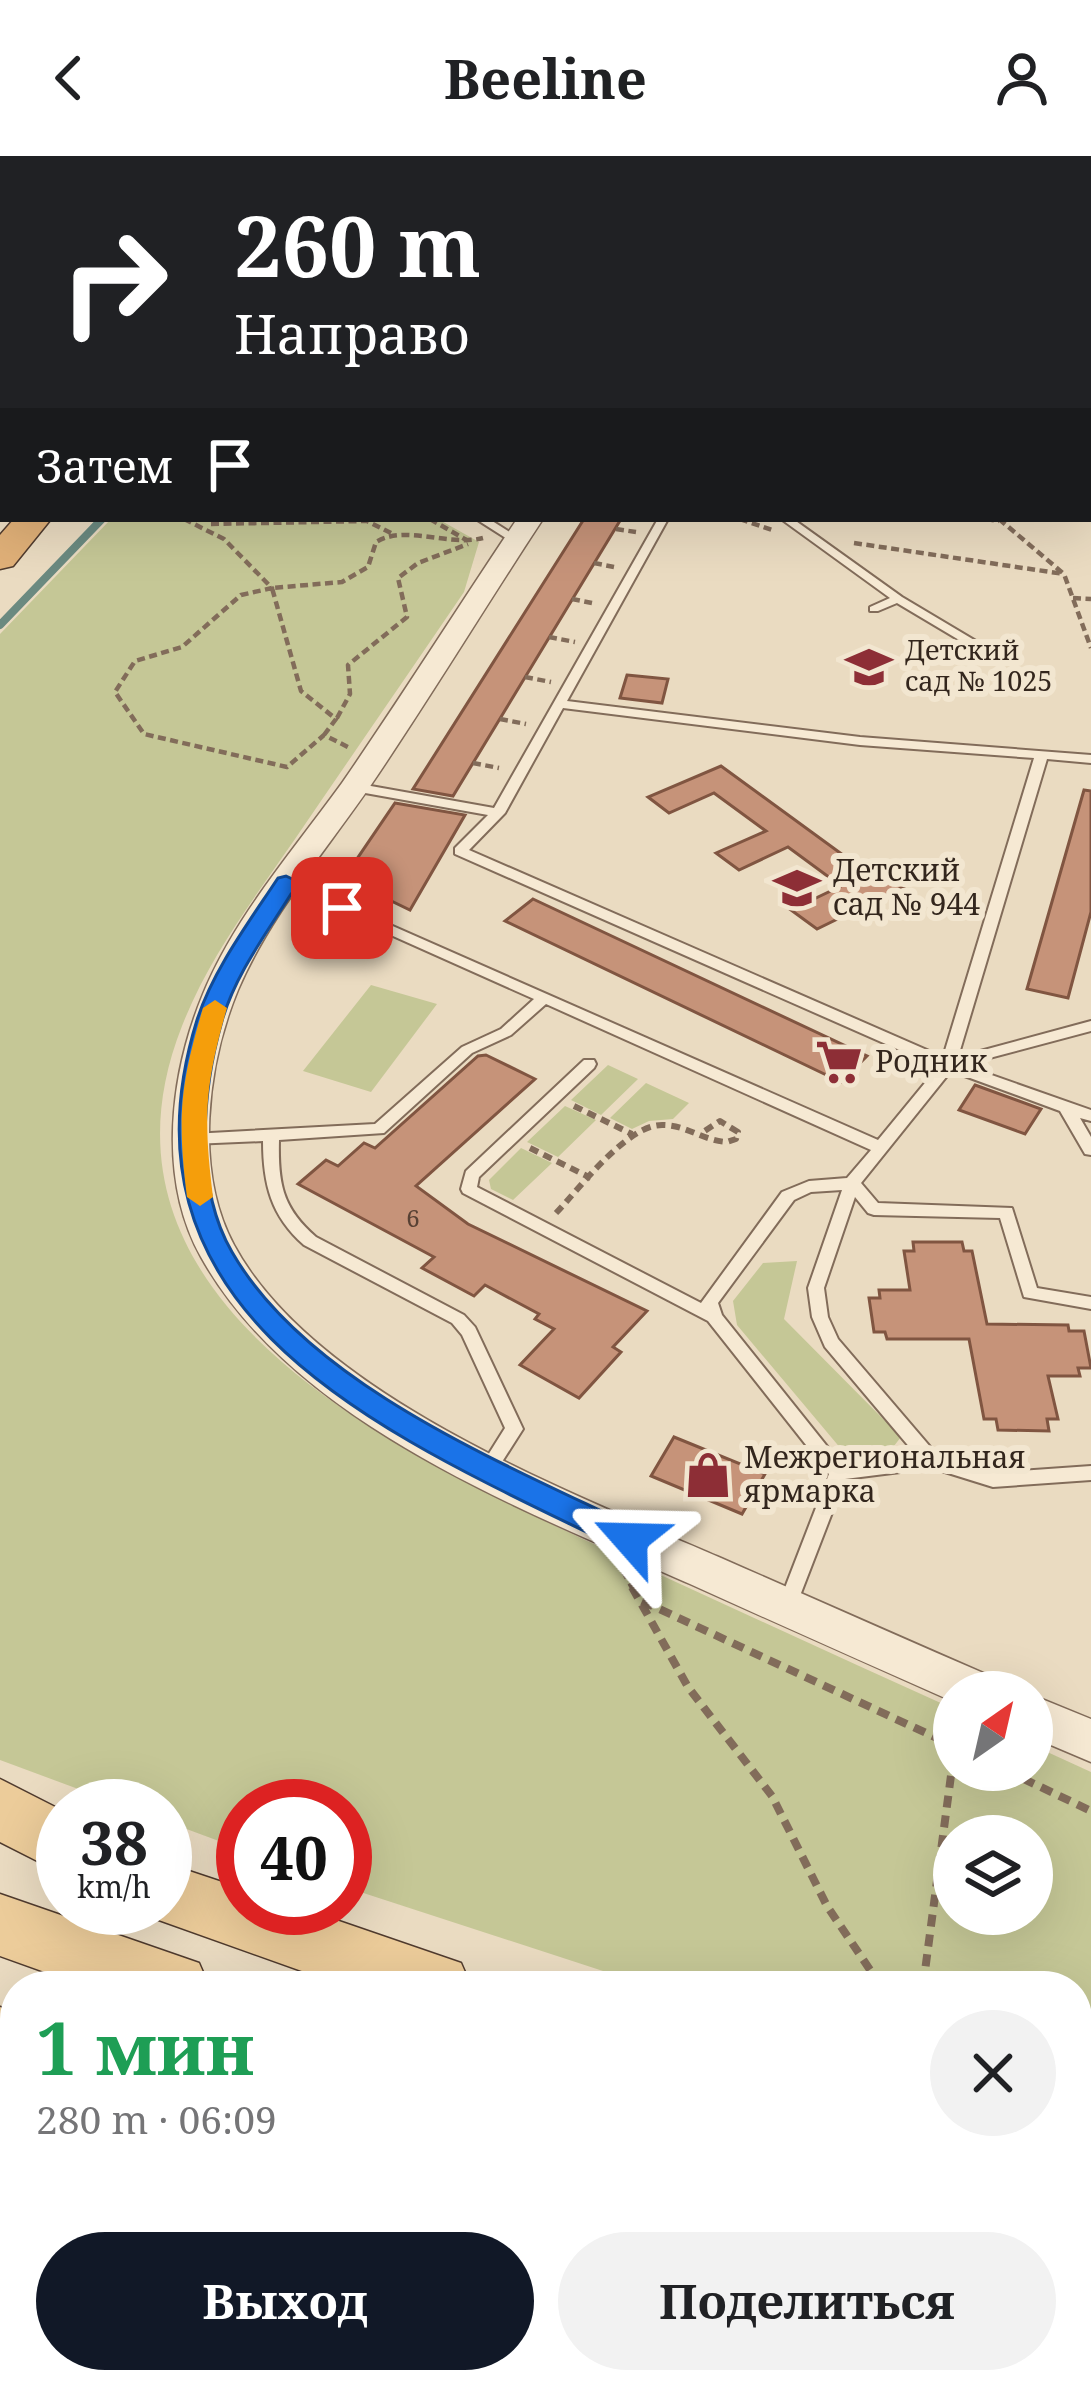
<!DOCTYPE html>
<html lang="ru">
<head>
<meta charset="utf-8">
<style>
  :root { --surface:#fff; --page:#f2f2f2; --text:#202124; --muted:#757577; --accent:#111827 }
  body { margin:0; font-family:"Noto Serif",serif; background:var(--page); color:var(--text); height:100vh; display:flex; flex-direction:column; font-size:45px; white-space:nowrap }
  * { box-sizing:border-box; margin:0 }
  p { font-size:39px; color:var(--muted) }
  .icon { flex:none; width:66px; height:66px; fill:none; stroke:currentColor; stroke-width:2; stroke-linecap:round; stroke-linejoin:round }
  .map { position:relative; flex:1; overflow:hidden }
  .details { position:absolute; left:0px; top:1815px; width:1092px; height:423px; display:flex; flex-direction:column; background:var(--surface); border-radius:48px 48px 0 0; box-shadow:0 12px 48px #0002 }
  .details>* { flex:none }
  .top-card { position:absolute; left:0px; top:0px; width:1092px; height:366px; box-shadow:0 12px 48px #0002; background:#202124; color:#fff; overflow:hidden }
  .needle { width:78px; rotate:34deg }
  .fabs { position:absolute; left:933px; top:1515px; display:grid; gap:24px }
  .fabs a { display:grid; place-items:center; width:120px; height:120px; border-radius:50%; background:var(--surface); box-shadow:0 12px 48px #0002; font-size:60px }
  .speed { position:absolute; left:36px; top:1623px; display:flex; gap:24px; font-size:60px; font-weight:700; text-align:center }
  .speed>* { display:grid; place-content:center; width:156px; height:156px; border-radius:50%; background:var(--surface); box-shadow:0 12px 48px #0002; line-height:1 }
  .speed small { font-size:30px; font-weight:400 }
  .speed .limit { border:18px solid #d22; background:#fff; color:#111 }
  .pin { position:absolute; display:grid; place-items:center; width:102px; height:102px; color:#fff; margin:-51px; border-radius:24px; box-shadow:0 6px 18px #0006 }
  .me { position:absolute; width:132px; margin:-66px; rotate:295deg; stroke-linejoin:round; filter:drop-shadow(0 0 9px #0008) }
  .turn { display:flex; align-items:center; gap:42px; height:252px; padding:0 36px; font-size:54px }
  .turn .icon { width:156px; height:156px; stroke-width:2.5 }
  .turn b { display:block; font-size:84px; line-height:102px }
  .then { display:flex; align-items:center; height:114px; padding:0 36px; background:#0003; gap:24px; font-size:45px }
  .round { display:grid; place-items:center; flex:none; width:126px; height:126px; border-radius:63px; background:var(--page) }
  .overview { display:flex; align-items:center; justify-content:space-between; height:204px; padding:0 36px }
  h1 { font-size:72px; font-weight:700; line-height:90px; color:#1e9e55 }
  .cta { display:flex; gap:24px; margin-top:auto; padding:24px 36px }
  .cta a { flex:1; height:138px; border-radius:72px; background:var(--accent); color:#fff; font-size:48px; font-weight:700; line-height:138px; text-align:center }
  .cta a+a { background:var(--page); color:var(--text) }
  header { display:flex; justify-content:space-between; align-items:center; height:156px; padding:0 36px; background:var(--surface); font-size:54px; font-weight:700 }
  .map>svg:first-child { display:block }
  .green { fill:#c5c796; fill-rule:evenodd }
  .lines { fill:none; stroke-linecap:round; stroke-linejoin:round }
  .stream { stroke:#6b8a80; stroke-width:8 }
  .building { fill:#c69379; stroke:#805541; stroke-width:3 }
  .service-casing { stroke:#826c5a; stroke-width:4 }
  .tertiary-casing { stroke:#826c5a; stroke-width:3 }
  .primary-casing { stroke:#503b2e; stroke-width:3 }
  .trunk-casing { stroke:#503b2e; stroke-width:3 }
  .path-far2 { stroke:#826c5a; stroke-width:4.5; stroke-dasharray:8 4.5; stroke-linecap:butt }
  .path-far1 { stroke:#826c5a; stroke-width:6; stroke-dasharray:9 6; stroke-linecap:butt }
  .path { stroke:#826c5a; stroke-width:8; stroke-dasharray:12 8; stroke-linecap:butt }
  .service { fill:#f6e9d3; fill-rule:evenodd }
  .tertiary { fill:#f6e9d3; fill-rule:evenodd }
  .primary { fill:#eccc9a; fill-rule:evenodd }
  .trunk { fill:#e0b078; fill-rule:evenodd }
  .route { fill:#1a73e8; stroke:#114b97; stroke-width:3 }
  .slow { fill:#f59e0b }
  .labels { text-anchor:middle; stroke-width:12; stroke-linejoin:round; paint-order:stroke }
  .number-label { font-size:24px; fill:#584134 }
  .far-poi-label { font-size:27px; fill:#33261d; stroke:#f2e6d0; text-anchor:start }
  .poi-label { font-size:30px; fill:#33261d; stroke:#f2e6d0; text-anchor:start }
</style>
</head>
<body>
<header><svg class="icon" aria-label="back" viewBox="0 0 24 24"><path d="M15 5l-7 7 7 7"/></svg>Beeline<svg class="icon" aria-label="person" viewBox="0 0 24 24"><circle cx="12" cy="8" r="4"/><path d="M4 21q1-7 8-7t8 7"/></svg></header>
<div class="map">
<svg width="1091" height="2237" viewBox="0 0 1091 2237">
  <rect width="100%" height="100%" fill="#eadbc1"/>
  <path class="green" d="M 111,363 L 438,363 L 479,386 L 464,436 C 408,518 351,601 295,683 C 253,744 209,801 182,870 C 70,1154 413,1303 615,1398 C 728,1450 841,1502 954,1553 L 954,1614 L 1032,1614 L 1032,1589 L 1091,1616 L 1091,2002 L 1077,1995 L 1077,1830 L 649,1830 L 345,1731 L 345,1650 L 243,1650 L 243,1694 L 165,1665 L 165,1650 L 124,1650 L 0,1604 L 0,478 ZM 954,1680 L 1032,1680 L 1032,1758 L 954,1758 Z
    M 371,829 L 437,848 L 371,936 L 303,915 Z
    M 608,909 L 638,923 L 601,959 L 571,944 Z
    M 646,927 L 689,947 L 673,963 L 649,965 L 632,973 L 610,962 Z
    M 565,950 L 596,964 L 558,1001 L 527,986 Z
    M 521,992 L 552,1007 L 513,1044 L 491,1033 L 489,1024 Z
    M 797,1105 L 784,1163 L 901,1281 L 890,1295 L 847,1300 L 737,1169 L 733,1145 L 763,1107 Z"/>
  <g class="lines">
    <path class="stream" d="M 0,469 L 102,363"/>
  </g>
  <path class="building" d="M 584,363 L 621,363 L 453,640 L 413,633 Z
    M 627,519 L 668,523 L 662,547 L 620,542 Z
    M 721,610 L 869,718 L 893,707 L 917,724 L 817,773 L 791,754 L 841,730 L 788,691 L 739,714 L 716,697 L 766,675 L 714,637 L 669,657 L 648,641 Z
    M 1084,634 L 1091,635 L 1091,756 L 1068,842 L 1027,833 Z
    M 395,647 L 465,659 L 410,754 L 344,722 Z
    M 533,743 L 867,900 L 841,926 L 505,765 Z
    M 486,899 L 535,923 L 416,1030 L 468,1068 L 647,1155 L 613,1191 L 621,1196 L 579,1242 L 520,1209 L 554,1173 L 535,1163 L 539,1158 L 485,1129 L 474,1140 L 422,1112 L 434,1101 L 298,1028 L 326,1004 L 338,1010 L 364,987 L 375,992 L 478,900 Z
    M 975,929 L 1041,953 L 1025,978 L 959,954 Z
    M 913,1086 L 962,1086 L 964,1095 L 972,1095 L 987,1168 L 1068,1169 L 1069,1175 L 1084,1175 L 1091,1212 L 1078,1212 L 1080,1220 L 1048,1220 L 1058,1263 L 1047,1263 L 1049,1275 L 998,1274 L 996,1263 L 984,1263 L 969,1183 L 887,1183 L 885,1176 L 874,1176 L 869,1142 L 880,1142 L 879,1134 L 910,1134 L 904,1095 L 914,1095 Z
    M 674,1281 L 765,1318 L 742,1358 L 651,1320 Z"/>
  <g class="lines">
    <defs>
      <path id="service" d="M 100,0 L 109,0 L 107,3 L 98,3 Z
        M 180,0 L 190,0 L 186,3 L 176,3 Z
        M 893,0 L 905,0 L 909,3 L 897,3 Z
        M 1053,0 L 1064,0 L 1060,3 L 1049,3 Z
        M 1089,62 L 1091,63 L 1091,69 L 1089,68 Z
        M 3,85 L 3,92 L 0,93 L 0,86 Z
        M 1089,101 L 1091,101 L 1091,107 L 1089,107 Z
        M 0,128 L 3,128 L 3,134 L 0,134 Z
        M 1089,285 L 1091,285 L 1091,291 L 1089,291 Z
        M 476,363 L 489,363 L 522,384 L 512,386 Z
        M 658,363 L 668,363 L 567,545 L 860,581 L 1091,599 L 1091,607 L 1047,603 L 958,901 L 1091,865 L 1091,875 L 963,909 L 1091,954 L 1091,965 L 1080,962 L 1091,981 L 1091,999 L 1085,998 L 1060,955 L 951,915 L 861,1027 L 878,1047 L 1012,1052 L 1037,1132 L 1091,1141 L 1091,1153 L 1024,1141 L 1000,1062 L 874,1059 L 868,1057 L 855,1041 L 824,1132 L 828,1161 L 838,1183 L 938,1300 L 993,1317 L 1091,1310 L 1091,1324 L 993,1331 L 932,1312 L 845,1323 L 796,1450 L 794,1456 L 787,1458 L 780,1456 L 778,1450 L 829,1318 L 708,1165 L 463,1037 L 461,1033 L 466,1015 L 584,904 L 594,904 L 596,908 L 594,912 L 479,1021 L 477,1031 L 701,1147 L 782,1036 L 809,1025 L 847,1022 L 871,994 L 546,848 L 511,879 L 472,897 L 384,977 L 279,984 C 278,1027 282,1052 316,1081 L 464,1159 L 475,1171 L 523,1273 L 493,1320 L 487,1322 L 481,1320 L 478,1315 L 505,1272 L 462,1179 L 452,1167 L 304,1089 C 271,1060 263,1028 263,985 L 192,988 L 184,983 L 192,978 L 375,968 L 462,891 L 501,873 L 534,843 L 281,730 L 281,724 L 286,723 L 878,984 L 938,911 L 455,698 L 455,692 L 488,659 L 354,635 L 348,631 L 354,627 L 494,652 ZM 563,552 L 860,589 L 1034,602 L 943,901 L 469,694 L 505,657 ZM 842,1034 L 808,1132 L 812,1161 L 825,1191 L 917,1300 L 842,1309 L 722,1159 L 718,1147 L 794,1044 L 811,1036 Z
        M 781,363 L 793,363 L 902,441 L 996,497 L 986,500 L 897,447 L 878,455 L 870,455 L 870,451 L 890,442 Z"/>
      <path id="tertiary" d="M 269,0 L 289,0 L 267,3 Z
        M 1089,220 L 1091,220 L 1091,234 L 1089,234 Z
        M 517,363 L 543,363 C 485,451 430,542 371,629 C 325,696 270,759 238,834 C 207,909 194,1015 234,1089 C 315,1239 571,1337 721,1402 C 813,1442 904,1483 995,1522 L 1002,1536 L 954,1536 L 954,1546 C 866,1507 778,1468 690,1428 C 524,1354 294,1268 201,1101 C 157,1022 170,918 203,838 C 235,760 293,695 342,627 C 402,540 458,451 517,363 Z
        M 1032,1539 L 1091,1563 L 1091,1606 L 1032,1581 Z"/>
      <path id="primary" d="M 0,1623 L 63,1655 L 63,1718 L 0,1686 Z
        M 165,1707 L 243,1733 L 243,1752 L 301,1752 L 461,1807 L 471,1830 L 344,1830 L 142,1758 L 139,1752 L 165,1752 Z
        M 0,1738 L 199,1807 L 209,1830 L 84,1830 L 0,1800 Z
        M 0,1851 L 15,1857 L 15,1925 L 0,1919 Z
        M 0,1980 L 15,1986 L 15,2097 L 0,2096 Z
        M 1077,2048 L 1091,2052 L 1091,2189 L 1077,2184 Z
        M 545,2223 L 655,2223 L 661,2237 L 551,2237 Z
        M 918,2223 L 1028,2223 L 1034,2237 L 924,2237 Z"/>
      <path id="trunk" d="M 302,0 L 332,0 L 300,3 Z
        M 357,0 L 386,0 L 355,3 Z
        M 3,237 L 3,259 L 0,260 L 0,238 Z
        M 3,281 L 3,302 L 0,303 L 0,282 Z
        M 14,363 L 51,363 L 13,410 L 0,413 L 0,379 Z"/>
    </defs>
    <use href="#service" class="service-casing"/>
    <use href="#tertiary" class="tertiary-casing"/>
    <use href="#primary" class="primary-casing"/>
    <use href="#trunk" class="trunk-casing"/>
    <path class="path-far2" d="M 184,363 L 224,383 L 272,432 L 241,439 L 182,491 L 135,505 L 115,536 L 144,578 L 287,611 L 324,579 L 350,592
      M 430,363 L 468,385
      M 740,363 L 775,375
      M 986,363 L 999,365
      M 999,363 L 1064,418 L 1091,492
      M 211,368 L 367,365 L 391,377
      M 616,373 L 636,376
      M 854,387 L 1064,418
      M 594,407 L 614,411
      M 1073,442 L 1091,443
      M 572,443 L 592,447
      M 549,481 L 575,486
      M 525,521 L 551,526
      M 337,562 L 350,538 L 348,509 L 407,461 L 398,422 L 418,407 L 468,388
      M 500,563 L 526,568
      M 324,579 L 336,563 L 301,535 L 272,432 L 342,426 L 368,411 L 376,386 C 406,368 448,391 483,382
      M 473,607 L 499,612"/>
    <path class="path-far1" d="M 574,950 L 632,978
      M 530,992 L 591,1022
      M 556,1057 C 580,1032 627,968 663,969 C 686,969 704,985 727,986 L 736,983 L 738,976 L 720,965 L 700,978
      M 623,1414 L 634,1434"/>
    <path class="path" d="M 632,1431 L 688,1531 L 772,1640 L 827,1750 L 881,1830
      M 642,1445 L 954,1590
      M 1005,1614 L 1091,1655
      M 923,1830 L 954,1597
      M 1077,1906 L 1091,1898
      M 1077,1977 L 1091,1982"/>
    <use href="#service" class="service"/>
    <use href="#tertiary" class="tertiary"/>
    <use href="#primary" class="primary"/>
    <use href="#trunk" class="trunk"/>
  </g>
  <path class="route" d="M 286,720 L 353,752 L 342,759 L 291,738 C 266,778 235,819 222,865 C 202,935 194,1031 232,1096 C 309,1230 508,1309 641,1374 L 645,1383 L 641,1392 L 630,1395 L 619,1392 C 401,1284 103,1168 197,864 C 213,814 249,766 278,722 Z"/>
  <path class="slow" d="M 215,844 L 227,852 C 205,929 203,961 213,1041 L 200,1050 L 187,1041 C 177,961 180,929 203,852 Z"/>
  <defs>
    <symbol id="school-bare" viewBox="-9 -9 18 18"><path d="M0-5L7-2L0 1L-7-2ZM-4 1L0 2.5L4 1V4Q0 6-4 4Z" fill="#8d2e36" stroke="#f2e6d0" stroke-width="2.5" paint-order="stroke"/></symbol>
    <symbol id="supermarket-bare" viewBox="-9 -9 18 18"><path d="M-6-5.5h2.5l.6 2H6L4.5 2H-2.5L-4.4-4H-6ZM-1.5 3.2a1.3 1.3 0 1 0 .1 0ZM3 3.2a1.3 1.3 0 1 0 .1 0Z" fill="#8d2e36" stroke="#f2e6d0" stroke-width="2.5" paint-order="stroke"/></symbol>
    <symbol id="shop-bare" viewBox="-9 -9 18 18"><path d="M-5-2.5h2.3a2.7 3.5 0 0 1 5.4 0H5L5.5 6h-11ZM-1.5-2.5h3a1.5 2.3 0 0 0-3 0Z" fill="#8d2e36" stroke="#f2e6d0" stroke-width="2.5" paint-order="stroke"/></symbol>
  </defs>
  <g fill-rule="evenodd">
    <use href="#school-bare" x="836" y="478" width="66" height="66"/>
    <use href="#school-bare" x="764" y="699" width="66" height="66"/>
    <use href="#supermarket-bare" x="806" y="873" width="66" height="66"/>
    <use href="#shop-bare" x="675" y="1286" width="66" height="66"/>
  </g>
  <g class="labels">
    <g class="number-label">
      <text x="413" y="1071">6</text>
    </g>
    <g class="far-poi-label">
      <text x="905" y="504">Детский<tspan x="905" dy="31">сад № 1025</tspan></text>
    </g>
    <g class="poi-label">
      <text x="833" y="725">Детский<tspan x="833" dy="34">сад № 944</tspan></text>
      <text x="875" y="916">Родник</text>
      <text x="744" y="1312">Межрегиональная<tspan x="744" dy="34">ярмарка</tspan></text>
    </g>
  </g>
</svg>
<div class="fabs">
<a><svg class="needle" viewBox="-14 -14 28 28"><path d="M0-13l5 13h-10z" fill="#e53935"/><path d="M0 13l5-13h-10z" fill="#757577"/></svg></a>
<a><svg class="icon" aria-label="layers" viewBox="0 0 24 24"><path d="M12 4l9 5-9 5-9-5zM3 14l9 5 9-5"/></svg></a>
</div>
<div class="speed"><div>38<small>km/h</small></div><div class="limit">40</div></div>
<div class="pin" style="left:342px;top:752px;background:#d93025"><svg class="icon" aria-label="arrive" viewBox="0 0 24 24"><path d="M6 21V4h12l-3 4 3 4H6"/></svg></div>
<svg class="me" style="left:630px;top:1383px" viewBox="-20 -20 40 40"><path d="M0-17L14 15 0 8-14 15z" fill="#1a73e8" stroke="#fff" stroke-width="4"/></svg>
<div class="top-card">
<div class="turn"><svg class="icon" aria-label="right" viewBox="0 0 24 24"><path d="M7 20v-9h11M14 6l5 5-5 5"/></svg><div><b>260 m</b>Направо</div></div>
<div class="then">Затем<svg class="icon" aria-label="arrive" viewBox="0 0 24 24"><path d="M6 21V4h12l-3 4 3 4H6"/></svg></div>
</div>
<section class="details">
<div class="overview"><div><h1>1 мин</h1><p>280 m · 06:09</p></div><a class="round"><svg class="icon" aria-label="close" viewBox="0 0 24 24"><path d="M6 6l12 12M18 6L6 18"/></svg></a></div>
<div class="cta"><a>Выход</a><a>Поделиться</a></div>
</section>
</div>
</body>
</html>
